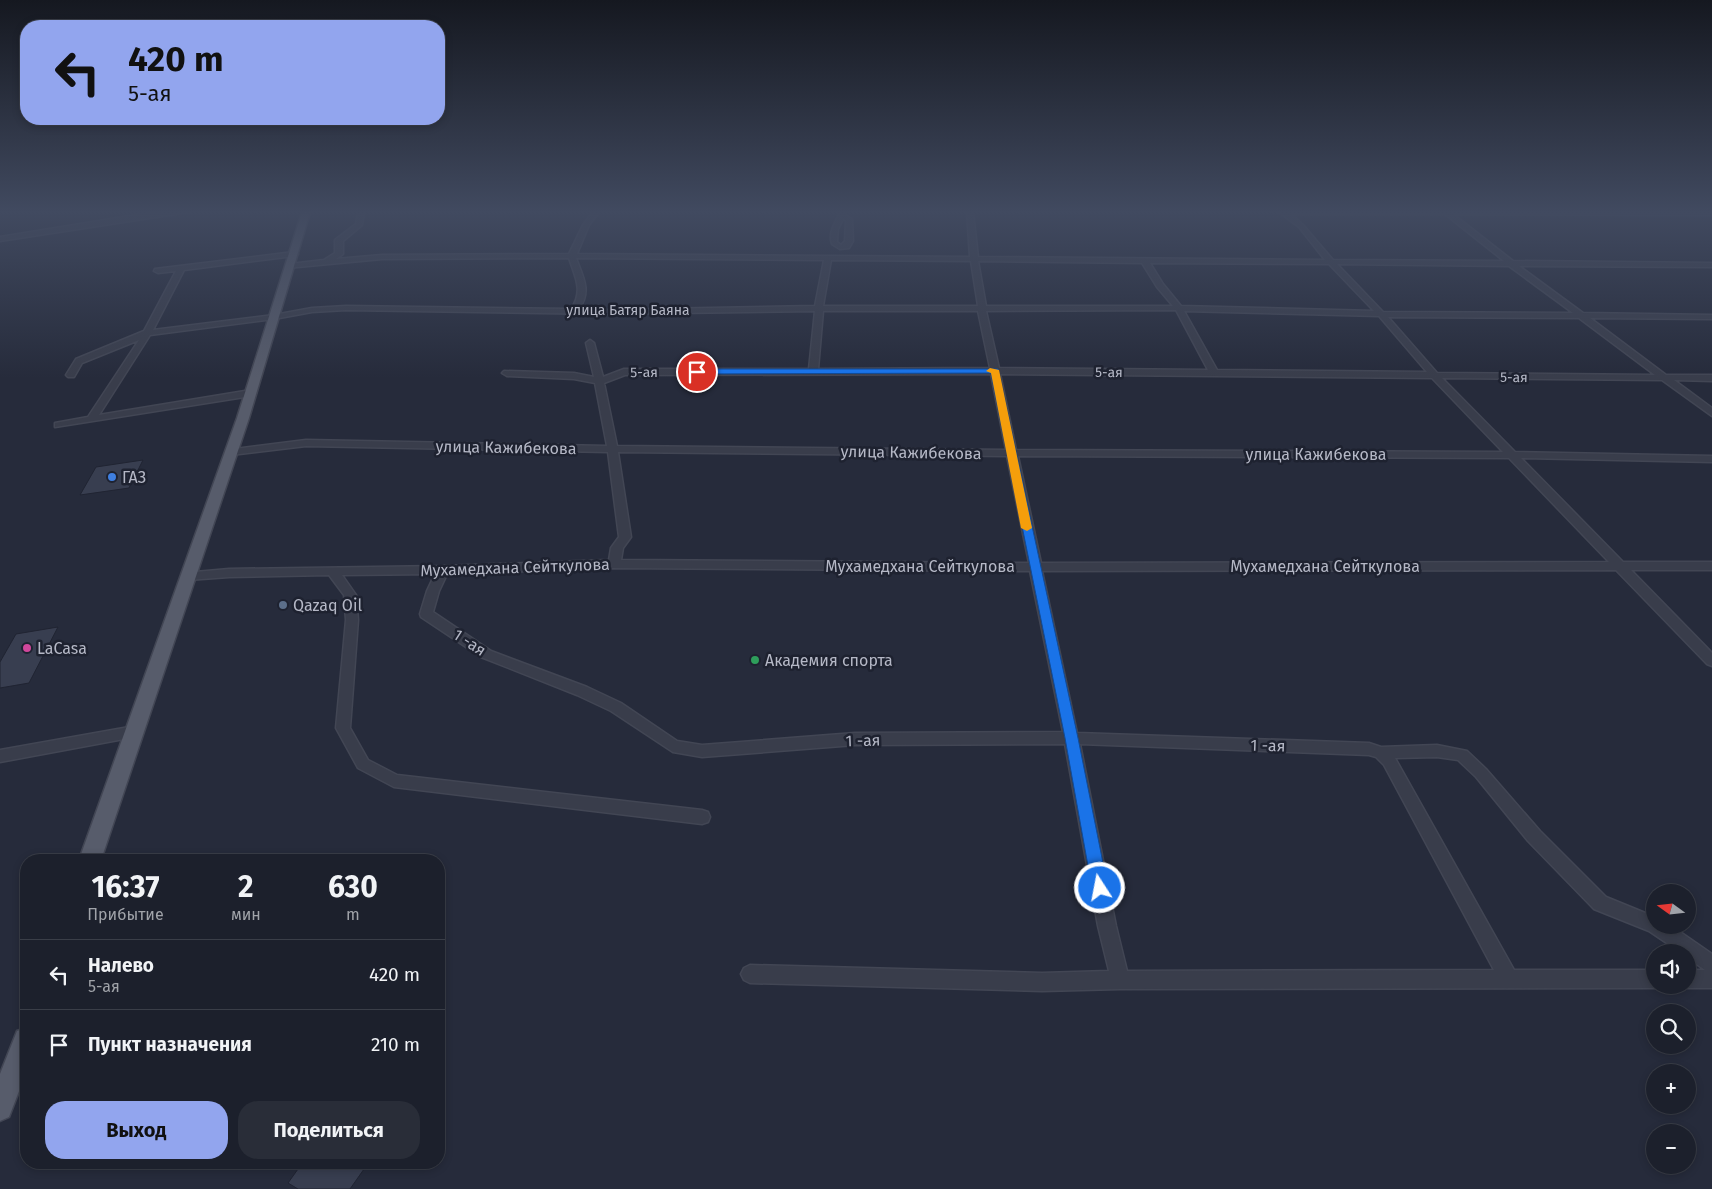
<!DOCTYPE html>
<html lang="ru">
<head>
<meta charset="utf-8">
<style>
  :root { --surface:#1c202c; --page:#292d38; --text:#f1f3f6; --muted:#a0a3a9; --line:#3a3e48; --accent:#92a5ee }
  body { margin:0; font-family:"Fira Sans",sans-serif; background:var(--page); color:var(--text); height:100vh; display:flex; flex-direction:column; font-size:19px; white-space:nowrap }
  * { box-sizing:border-box; margin:0 }
  p { font-size:16px; color:var(--muted) }
  .icon { flex:none; width:28px; height:28px; fill:none; stroke:currentColor; stroke-width:2; stroke-linecap:round; stroke-linejoin:round }
  .map { position:relative; flex:1; overflow:hidden }
  .drawer { position:absolute; left:20px; top:854px; width:425px; height:315px; display:flex; flex-direction:column; background:var(--surface); border-radius:20px; box-shadow:0 2px 8px #0003,0 0 0 1px var(--line) }
  .drawer>* { flex:none }
  .hud { position:absolute; left:20px; top:20px; width:425px; height:105px; border-radius:20px; box-shadow:0 2px 8px #0003,0 0 0 1px var(--line); background:#92a5ee; color:#111; overflow:hidden }
  .needle { width:32px; rotate:285deg }
  .fabs { position:absolute; left:1646px; top:884px; display:grid; gap:10px }
  .fabs a { display:grid; place-items:center; width:50px; height:50px; border-radius:50%; background:var(--surface); box-shadow:0 2px 8px #0003,0 0 0 1px var(--line); font-size:25px }
  .pin { position:absolute; display:grid; place-items:center; width:42px; height:42px; color:#fff; margin:-21px; border:2px solid #fff; border-radius:50%; box-shadow:0 1px 5px #0007 }
  .me { position:absolute; width:55px; margin:-28px; rotate:349deg; stroke-linejoin:round; filter:drop-shadow(0 0 4px #0008) }
  .turn { display:flex; align-items:center; gap:18px; height:105px; padding:0 25px; font-size:22px }
  .turn .icon { width:65px; height:65px; stroke-width:2.5 }
  .turn b { display:block; font-size:35px; line-height:42px }
  .eta { display:flex; justify-content:space-evenly; align-items:center; height:85px; text-align:center }
  .eta b { font-size:30px; font-weight:700; line-height:35px }
  .action { display:flex; gap:10px; margin-top:auto; padding:10px 25px }
  .action a { flex:1; height:58px; border-radius:20px; background:var(--accent); color:#111; font-size:20px; font-weight:700; line-height:58px; text-align:center }
  .action a+a { background:var(--page); color:var(--text) }
  ul { padding:0; list-style:none }
  li { display:flex; align-items:center; gap:15px; height:70px; padding:0 25px; border-top:1px solid var(--line) }
  li div { flex:1 }
  li b { display:block; font-size:19px }
  li em { font-style:normal }
  .map>svg:first-child { display:block }
  .building { fill:#383e50; stroke:#202432 }
  .lines { fill:none; stroke-linecap:round; stroke-linejoin:round }
  .minor-casing { stroke:#424654; stroke-width:3 }
  .major-casing { stroke:#424654; stroke-width:3 }
  .minor { fill:#393d4b; fill-rule:evenodd }
  .major { fill:#575c6b; fill-rule:evenodd }
  .route { fill:#1a73e8; stroke:#114b97 }
  .slow { fill:#f59e0b }
  .shop-dot { fill:#3f7fe0; stroke:#1e2230; stroke-width:2 }
  .service-dot { fill:#5c6f8a; stroke:#1e2230; stroke-width:2 }
  .hotel-dot { fill:#d1479c; stroke:#1e2230; stroke-width:2 }
  .leisure-dot { fill:#2e9e5b; stroke:#1e2230; stroke-width:2 }
  .labels { text-anchor:middle; stroke-width:5; stroke-linejoin:round; paint-order:stroke }
  .far-street-label { font-size:14px; fill:#b5b8c6; stroke:#1e2230 }
  .street-label { font-size:16px; fill:#b5b8c6; stroke:#1e2230 }
  .poi-label { font-size:16px; fill:#b5b8c6; stroke:#1e2230; text-anchor:start }
</style>
</head>
<body>
<div class="map">
<svg width="1712" height="1189" viewBox="0 0 1712 1189">
  <rect width="100%" height="100%" fill="#262b3b"/>
  <path class="building" d="M 143,460 L 129,488 L 80,495 L 96,467 Z
    M 58,627 L 29,683 L 0,688 L 0,662 L 16,634 Z
    M 303,1162 L 369,1162 L 350,1189 L 298,1189 L 288,1183 Z"/>
  <g class="lines">
    <defs>
      <path id="minor" d="M 168,212 L 189,212 L 0,241 L 0,237 L 142,214 Z
        M 358,212 L 364,212 L 362,225 L 343,241 L 343,254 L 336,259 L 382,255 L 569,254 L 583,225 L 593,212 L 599,212 L 589,225 L 577,254 L 970,257 L 967,212 L 973,212 L 978,257 L 1325,260 L 1299,227 L 1279,212 L 1712,212 L 1712,215 L 1453,214 L 1513,261 L 1712,263 L 1712,267 L 1519,266 L 1583,313 L 1712,315 L 1712,319 L 1590,318 L 1666,375 L 1712,375 L 1712,381 L 1674,380 L 1712,408 L 1712,416 L 1662,380 L 1442,378 L 1515,452 L 1712,456 L 1712,462 L 1521,458 L 1623,562 L 1712,562 L 1712,570 L 1631,570 L 1712,653 L 1712,666 L 1707,664 L 1616,570 L 1042,571 L 1077,733 L 1369,743 L 1381,747 L 1437,745 L 1467,751 L 1486,769 L 1540,831 L 1606,897 L 1655,917 L 1655,925 L 1670,925 L 1712,954 L 1712,988 L 1688,988 L 1681,985 L 1688,985 L 1688,970 L 1705,970 L 1688,958 L 1688,952 L 1680,952 L 1649,931 L 1594,909 L 1528,841 L 1476,777 L 1458,760 L 1437,757 L 1395,758 L 1514,970 L 1655,970 L 1655,985 L 1662,985 L 1655,988 L 1120,989 L 1042,991 L 750,983 L 744,980 L 741,974 L 744,968 L 750,965 L 1042,973 L 1109,971 L 1098,926 L 1065,744 L 855,745 L 702,757 L 673,752 L 611,711 L 577,695 L 481,657 L 421,617 L 420,614 L 427,591 L 435,574 L 342,575 L 356,595 L 358,620 L 350,728 L 368,760 L 397,775 L 702,810 L 708,812 L 710,817 L 708,822 L 702,824 L 394,787 L 358,768 L 336,728 L 346,620 L 344,595 L 329,575 L 229,577 L 188,580 L 184,579 L 182,576 L 184,573 L 229,569 L 443,566 L 609,560 L 611,548 L 619,537 L 608,452 L 306,446 L 231,455 L 227,454 L 226,452 L 227,450 L 306,440 L 607,446 L 595,383 L 574,379 L 507,376 L 502,373 L 504,371 L 574,373 L 594,377 L 586,343 L 590,340 L 594,343 L 603,377 L 624,369 L 809,369 L 815,311 L 605,314 L 346,310 L 312,312 L 274,319 L 150,335 L 99,415 L 251,390 L 256,393 L 251,396 L 55,427 L 55,423 L 88,417 L 139,340 L 82,363 L 74,377 L 68,377 L 66,375 L 76,359 L 144,331 L 176,271 L 158,273 L 154,271 L 155,269 L 294,252 L 298,254 L 294,256 L 184,270 L 153,330 L 274,315 L 312,308 L 346,306 L 571,309 C 584,291 575,277 569,258 L 382,259 L 287,268 L 286,266 L 290,264 L 324,260 L 335,253 L 335,240 L 356,224 ZM 1291,214 L 1445,214 L 1504,261 L 1333,260 L 1303,225 ZM 576,258 L 824,260 L 815,306 L 605,310 L 579,309 C 592,291 583,277 576,258 ZM 831,260 L 971,261 L 978,306 L 823,306 ZM 978,261 L 1142,263 L 1157,287 L 1173,306 L 986,306 ZM 1150,263 L 1329,264 L 1374,311 L 1181,306 L 1163,284 ZM 1337,264 L 1509,266 L 1573,313 L 1383,312 ZM 1176,310 L 1208,370 L 999,368 L 986,311 ZM 823,311 L 978,311 L 990,368 L 818,369 ZM 1184,311 L 1379,316 L 1427,372 L 1217,370 ZM 1388,317 L 1579,318 L 1655,375 L 1437,373 ZM 991,374 L 1006,450 L 617,446 L 604,383 L 625,375 ZM 1000,374 L 1432,378 L 1503,452 L 1016,450 ZM 618,452 L 1007,456 L 1029,563 L 621,560 L 623,548 L 631,537 ZM 1018,456 L 1509,458 L 1609,562 L 1041,563 ZM 614,568 L 1030,571 L 1063,732 L 855,733 L 702,745 L 677,741 L 621,703 L 587,687 L 491,651 L 433,612 L 439,591 L 447,574 ZM 1080,744 L 1369,755 L 1376,757 L 1384,765 L 1494,970 L 1127,971 L 1116,926 Z
        M 840,212 L 846,212 L 845,215 L 852,219 L 853,241 L 849,248 L 840,249 L 832,244 C 828,232 835,224 840,212 ZM 843,219 L 846,220 L 845,241 L 841,245 L 837,242 L 838,229 Z
        M 135,726 L 140,728 L 142,732 L 140,736 L 0,762 L 0,750 Z"/>
      <path id="major" d="M 302,212 L 310,212 L 249,418 L 101,860 L 79,860 L 237,418 Z
        M 26,1028 L 26,1073 L 9,1117 L 0,1121 L 0,1074 L 17,1031 Z"/>
    </defs>
    <use href="#minor" class="minor-casing"/>
    <use href="#major" class="major-casing"/>
    <use href="#minor" class="minor"/>
    <use href="#major" class="major"/>
  </g>
  <linearGradient id="sky" x2="0" y2="1"><stop stop-color="#151820"/><stop offset="0.56" stop-color="#414a60"/><stop offset="1" stop-color="#414a60" stop-opacity="0"/></linearGradient>
  <rect width="1712" height="378" fill="url(#sky)"/>
  <path class="route" d="M 697,369 L 998,369 L 1078,738 L 1108,888 L 1105,893 L 1100,895 L 1094,893 L 1092,888 L 1065,738 L 991,373 L 694,374 L 693,372 Z"/>
  <path class="slow" d="M 990,368 L 999,370 L 1032,528 L 1027,531 L 1021,528 L 991,373 L 986,371 Z"/>
  <circle class="shop-dot" cx="112" cy="477" r="5"/>
  <circle class="service-dot" cx="283" cy="605" r="5"/>
  <circle class="hotel-dot" cx="27" cy="648" r="5"/>
  <circle class="leisure-dot" cx="755" cy="660" r="5"/>
  <g class="labels">
    <g class="far-street-label">
      <text x="628" y="315">улица Батяр Баяна</text>
      <text transform="translate(644 372) rotate(-1)" y="5">5-ая</text>
      <text transform="translate(1109 372) rotate(1)" y="5">5-ая</text>
      <text transform="translate(1514 377) rotate(1)" y="5">5-ая</text>
    </g>
    <g class="street-label">
      <text transform="translate(506 447) rotate(1)" y="6">улица Кажибекова</text>
      <text transform="translate(911 452) rotate(1)" y="6">улица Кажибекова</text>
      <text x="1316" y="460">улица Кажибекова</text>
      <text x="920" y="572">Мухамедхана Сейткулова</text>
      <text x="1325" y="572">Мухамедхана Сейткулова</text>
      <text transform="translate(515 567) rotate(-2)" y="6">Мухамедхана Сейткулова</text>
      <text transform="translate(470 642) rotate(33)" y="6">1 -ая</text>
      <text transform="translate(863 740) rotate(-2)" y="6">1 -ая</text>
      <text transform="translate(1268 745) rotate(2)" y="6">1 -ая</text>
    </g>
    <g class="poi-label">
      <text x="122" y="483">ГАЗ</text>
      <text x="293" y="611">Qazaq Oil</text>
      <text x="37" y="654">LaCasa</text>
      <text x="765" y="666">Академия спорта</text>
    </g>
  </g>
</svg>
<div class="fabs">
<a><svg class="needle" viewBox="-14 -14 28 28"><path d="M0-13l5 13h-10z" fill="#e53935"/><path d="M0 13l5-13h-10z" fill="#a0a3a9"/></svg></a>
<a><svg class="icon" aria-label="sound" viewBox="0 0 24 24"><path d="M4 9h4l5-4v14l-5-4H4zM17 9q2 3 0 6"/></svg></a>
<a><svg class="icon" aria-label="search" viewBox="0 0 24 24"><circle cx="10" cy="10" r="6"/><path d="M15 15l6 6"/></svg></a>
<a>+</a>
<a>−</a>
</div>
<div class="pin" style="left:697px;top:372px;background:#d93025"><svg class="icon" aria-label="arrive" viewBox="0 0 24 24"><path d="M6 21V4h12l-3 4 3 4H6"/></svg></div>
<svg class="me" style="left:1100px;top:888px" viewBox="-20 -20 40 40"><circle r="17" fill="#1a73e8" stroke="#fff" stroke-width="3"/><path d="M0-11L8 9 0 5-8 9z" fill="#fff"/></svg>
<div class="hud">
<div class="turn"><svg class="icon" aria-label="left" viewBox="0 0 24 24"><path d="M17 20v-9H6M10 6l-5 5 5 5"/></svg><div><b>420 m</b>5-ая</div></div>
</div>
<section class="drawer">
<div class="eta">
<div><b>16:37</b><p>Прибытие</p></div>
<div><b>2</b><p>мин</p></div>
<div><b>630</b><p>m</p></div>
</div>
<ul>
<li><svg class="icon" aria-label="left" viewBox="0 0 24 24"><path d="M17 20v-9H6M10 6l-5 5 5 5"/></svg><div><b>Налево</b><p>5-ая</p></div><em>420 m</em></li>
<li><svg class="icon" aria-label="arrive" viewBox="0 0 24 24"><path d="M6 21V4h12l-3 4 3 4H6"/></svg><div><b>Пункт назначения</b></div><em>210 m</em></li>
</ul>
<div class="action"><a>Выход</a><a>Поделиться</a></div>
</section>
</div>
</body>
</html>
